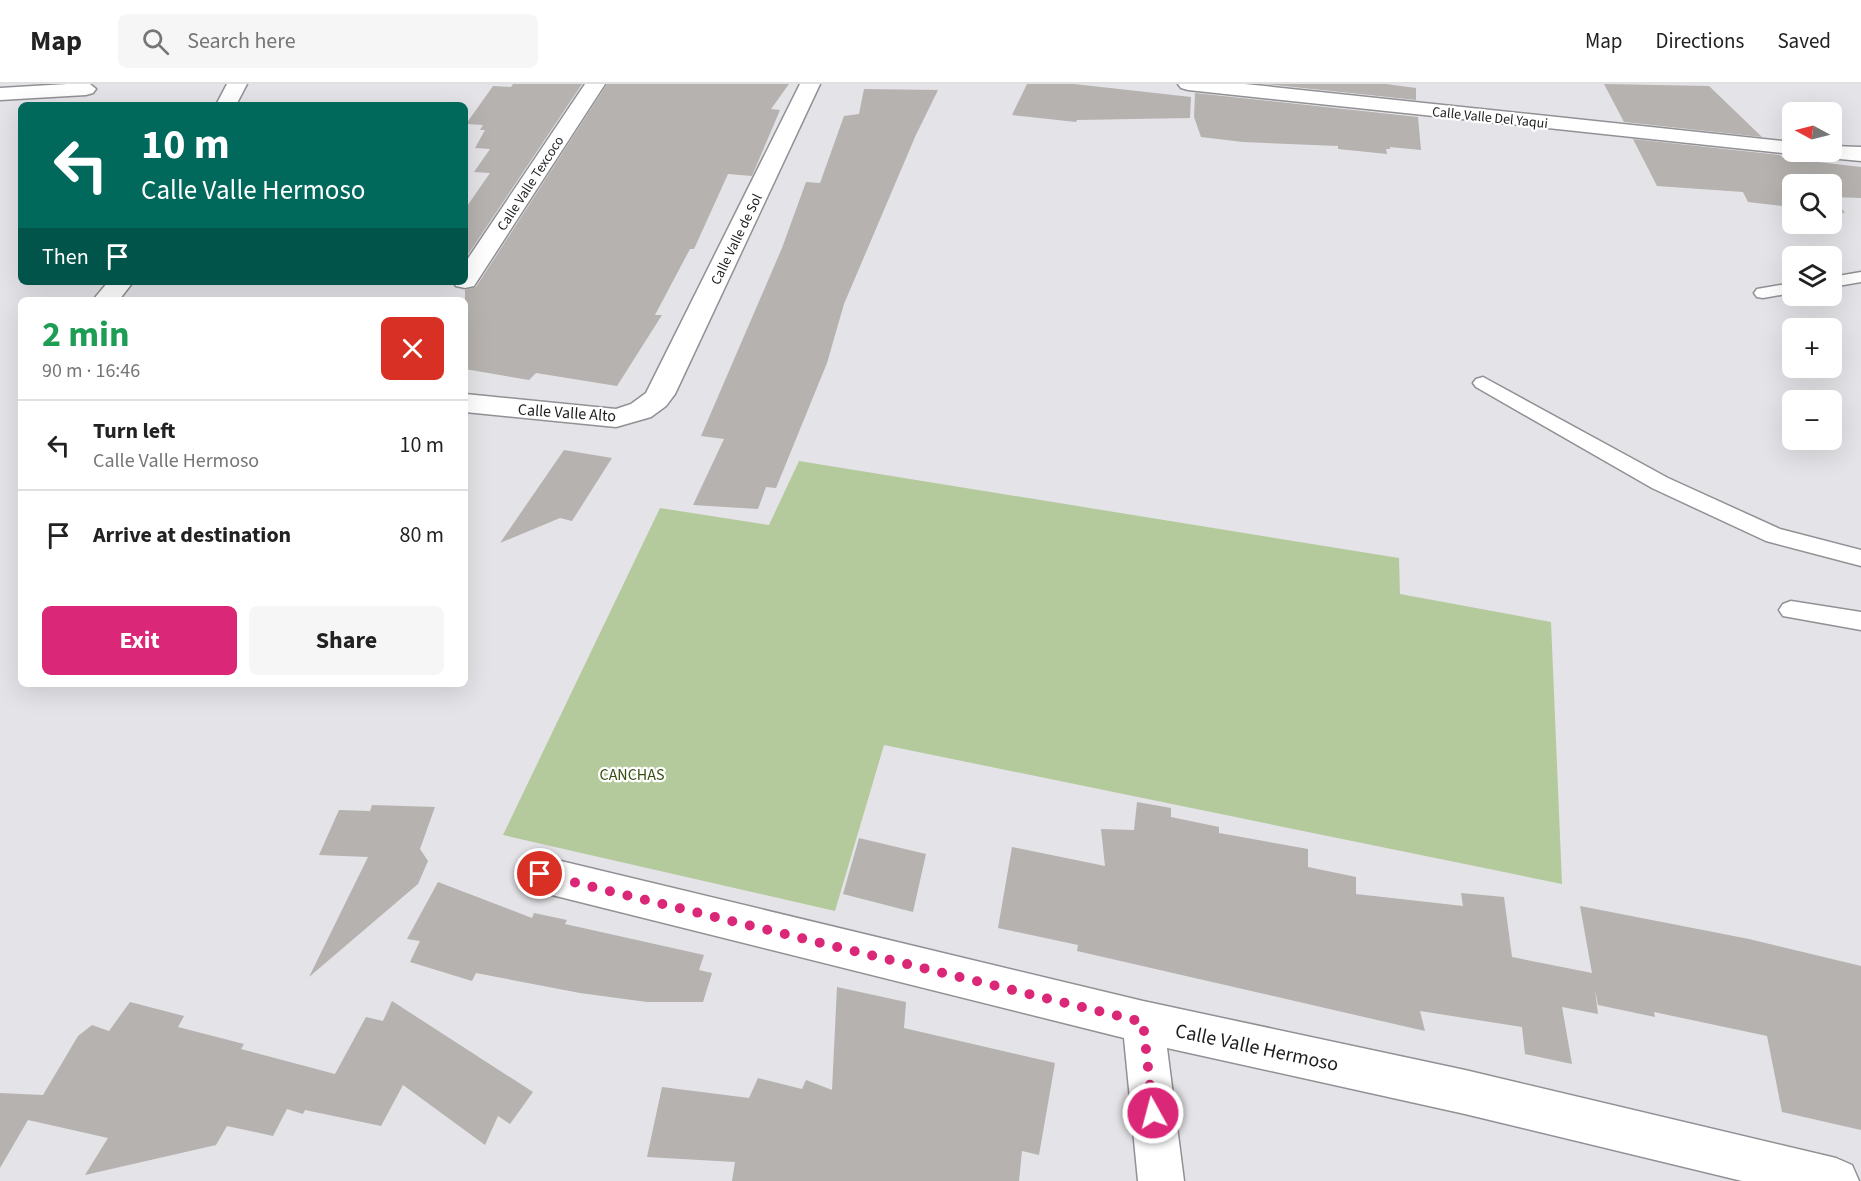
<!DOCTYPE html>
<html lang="en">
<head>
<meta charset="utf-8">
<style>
  :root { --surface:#fff; --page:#f6f6f6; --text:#222; --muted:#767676; --line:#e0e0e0; --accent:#db2777 }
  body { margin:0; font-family:"Source Sans 3",sans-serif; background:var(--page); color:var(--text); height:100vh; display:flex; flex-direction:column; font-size:22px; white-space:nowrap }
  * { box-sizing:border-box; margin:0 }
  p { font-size:20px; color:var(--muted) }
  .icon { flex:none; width:33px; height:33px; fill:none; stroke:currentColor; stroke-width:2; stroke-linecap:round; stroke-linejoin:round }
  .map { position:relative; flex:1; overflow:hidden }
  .sheet { position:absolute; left:18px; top:213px; width:450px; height:390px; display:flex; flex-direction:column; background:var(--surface); border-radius:9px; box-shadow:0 6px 24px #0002 }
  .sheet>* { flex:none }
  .banner { position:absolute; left:18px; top:18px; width:450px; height:183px; border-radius:9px; box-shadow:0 6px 24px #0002; background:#00695c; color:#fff; overflow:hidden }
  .needle { width:39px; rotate:277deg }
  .tools { position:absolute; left:1782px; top:18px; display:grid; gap:12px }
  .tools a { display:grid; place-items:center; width:60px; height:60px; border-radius:9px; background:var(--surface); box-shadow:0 6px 24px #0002; font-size:30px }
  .pin { position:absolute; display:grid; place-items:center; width:51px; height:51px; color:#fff; margin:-26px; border:3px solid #fff; border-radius:50%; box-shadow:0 2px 6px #0007 }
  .me { position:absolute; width:66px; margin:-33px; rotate:353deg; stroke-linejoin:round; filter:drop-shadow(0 0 4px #0008) }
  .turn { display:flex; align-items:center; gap:21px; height:126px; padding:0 24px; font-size:27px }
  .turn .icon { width:78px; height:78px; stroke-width:2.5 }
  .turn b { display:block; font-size:42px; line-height:51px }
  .then { display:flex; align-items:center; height:57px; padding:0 24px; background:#0003; gap:12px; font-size:22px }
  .round { display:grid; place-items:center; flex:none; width:63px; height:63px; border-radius:9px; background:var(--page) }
  .headline { display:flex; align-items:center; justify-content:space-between; height:102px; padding:0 24px }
  h1 { font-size:36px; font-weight:700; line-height:45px; color:#1e9e55 }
  .action { display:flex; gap:12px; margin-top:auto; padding:12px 24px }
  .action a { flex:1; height:69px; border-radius:9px; background:var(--accent); color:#fff; font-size:24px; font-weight:700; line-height:69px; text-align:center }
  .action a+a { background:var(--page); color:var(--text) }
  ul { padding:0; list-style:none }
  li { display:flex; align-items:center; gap:18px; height:90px; padding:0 24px; border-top:2px solid var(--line) }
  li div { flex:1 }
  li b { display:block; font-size:22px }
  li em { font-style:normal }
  header { display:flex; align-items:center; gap:36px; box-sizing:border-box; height:84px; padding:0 30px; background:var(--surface); border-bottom:2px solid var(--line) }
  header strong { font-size:28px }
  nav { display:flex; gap:33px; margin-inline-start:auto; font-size:21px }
  .search { width:420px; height:54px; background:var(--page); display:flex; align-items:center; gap:15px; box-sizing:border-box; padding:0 21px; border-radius:9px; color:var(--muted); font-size:22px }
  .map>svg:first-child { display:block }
  .green { fill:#b4ca9c }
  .building { fill:#b5b2af }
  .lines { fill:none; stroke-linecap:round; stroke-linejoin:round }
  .lane-casing { stroke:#919094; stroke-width:3 }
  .street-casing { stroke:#919094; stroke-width:3 }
  .lane { fill:#fff; fill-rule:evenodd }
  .street { fill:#fff; fill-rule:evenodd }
  .route { stroke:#db2777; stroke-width:10; stroke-dasharray:0 18 }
  .labels { text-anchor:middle; stroke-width:4.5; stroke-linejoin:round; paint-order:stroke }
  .far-street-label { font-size:14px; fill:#1d1c1e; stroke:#fff }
  .street-label { font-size:16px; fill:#1d1c1e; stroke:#fff }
  .park-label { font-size:16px; fill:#364e11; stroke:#fff }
  .near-street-label { font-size:20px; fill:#1d1c1e; stroke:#fff }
</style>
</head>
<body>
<header>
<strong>Map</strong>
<div class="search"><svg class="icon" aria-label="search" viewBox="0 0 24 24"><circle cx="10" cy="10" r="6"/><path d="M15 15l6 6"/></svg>Search here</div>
<nav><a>Map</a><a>Directions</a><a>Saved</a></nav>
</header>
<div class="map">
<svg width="1861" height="1097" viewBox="0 0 1861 1097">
  <rect width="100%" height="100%" fill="#e4e3e7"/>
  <path class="green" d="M 799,377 L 1399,474 L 1400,510 L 1551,538 L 1562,800 L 884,661 L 835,827 L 503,751 L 660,424 L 769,441 Z"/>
  <path class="building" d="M 513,0 L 582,0 L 465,175 L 465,125 L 490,89 L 474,88 L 490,65 L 475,64 L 485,46 L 480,46 L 483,41 L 466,40 L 493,2 L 511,3 Z
    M 607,0 L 789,0 L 771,25 L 780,26 L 752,92 L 728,90 L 694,165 L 690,165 L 655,231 L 662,231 L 617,302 L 536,289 L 529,296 L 465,285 L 465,206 L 476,203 Z
    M 1027,0 L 1074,0 L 1191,13 L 1190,34 L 1077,36 L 1076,38 L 1012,31 Z
    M 1266,0 L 1386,0 L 1416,4 L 1416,16 Z
    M 1604,0 L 1709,2 L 1762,53 L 1624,38 Z
    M 864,5 L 938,6 L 915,53 L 844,220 L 827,279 L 776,404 L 766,403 L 758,425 L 693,421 L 724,355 L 701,352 L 782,164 L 806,98 L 820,99 L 844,32 L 859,30 Z
    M 1195,9 L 1418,33 L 1421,66 L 1390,63 L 1390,65 L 1386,65 L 1387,70 L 1338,65 L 1338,62 L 1243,58 L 1201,53 L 1194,33 Z
    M 1633,55 L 1780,71 L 1783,74 L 1861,83 L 1861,114 L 1833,113 L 1845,129 L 1832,127 L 1832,100 L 1792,100 L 1792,123 L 1748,118 L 1743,108 L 1657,102 Z
    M 564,366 L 612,374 L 572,437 L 560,434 L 500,459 Z
    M 1137,718 L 1171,724 L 1171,733 L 1219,743 L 1219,749 L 1308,765 L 1308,783 L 1356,793 L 1356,810 L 1463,822 L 1461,809 L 1504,813 L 1512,873 L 1592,889 L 1580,822 L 1749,855 L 1861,882 L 1861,1046 L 1782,1028 L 1767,952 L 1654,928 L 1655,933 L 1598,921 L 1595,906 L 1598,930 L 1562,923 L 1572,980 L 1525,970 L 1522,943 L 1420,927 L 1425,947 L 1077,867 L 1078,861 L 998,844 L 1012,763 L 1105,782 L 1101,745 L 1134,746 Z
    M 372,721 L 435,723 L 420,765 L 428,777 L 418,800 L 309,893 L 368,773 L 319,771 L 339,726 L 370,727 Z
    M 859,754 L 926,770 L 913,828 L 843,810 Z
    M 438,798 L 532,834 L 534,829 L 567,836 L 565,840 L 704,871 L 699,886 L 712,889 L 703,918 L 647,918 L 580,909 L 476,889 L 472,897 L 410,878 L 420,857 L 407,855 Z
    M 837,903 L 906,918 L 904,944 L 1055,979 L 1039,1071 L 1022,1067 L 1019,1097 L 732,1097 L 735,1078 L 647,1073 L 662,1003 L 749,1014 L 758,994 L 802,1005 L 806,996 L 832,1006 Z
    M 392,917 L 533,1008 L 510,1040 L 498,1032 L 485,1061 L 403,1001 L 381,1042 L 305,1026 L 303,1030 L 287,1025 L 273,1052 L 227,1042 L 216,1061 L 85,1091 L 108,1054 L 28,1036 L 0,1084 L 0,1009 L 43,1011 L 78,952 L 92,941 L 109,947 L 130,918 L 184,932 L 178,943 L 244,960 L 241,965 L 335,990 L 366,933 L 383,937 Z"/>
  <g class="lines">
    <defs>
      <path id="lane" d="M 1861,188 L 1861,198 L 1832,203 L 1832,193 Z
        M 1792,199 L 1792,209 L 1763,214 L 1757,213 L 1754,209 L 1757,205 Z
        M 1483,293 L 1668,394 L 1780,445 L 1861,466 L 1861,482 L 1766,457 L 1652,404 L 1476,303 L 1473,299 L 1476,295 Z
        M 1791,517 L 1861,528 L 1861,546 L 1783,532 L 1779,526 L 1783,520 Z"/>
      <path id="street" d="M 67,0 L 90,0 L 96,5 L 93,9 L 86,11 L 0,16 L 0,4 Z
        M 227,0 L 247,0 L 236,21 L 216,21 Z
        M 585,0 L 605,0 L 474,202 L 465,204 L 456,202 L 453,198 L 465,198 L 465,179 Z
        M 800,0 L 820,0 L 675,310 L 666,322 L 651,333 L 616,343 L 465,328 L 465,310 L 616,325 L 631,320 L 646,309 Z
        M 1178,0 L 1245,0 L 1792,58 L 1792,68 L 1800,68 L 1792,70 L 1188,6 L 1181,4 Z
        M 1832,62 L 1861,63 L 1861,77 L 1818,73 L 1815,68 L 1832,68 Z
        M 108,198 L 133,198 L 119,216 L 93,216 Z
        M 540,772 L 1143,917 L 1465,986 L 1836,1074 L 1852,1081 L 1859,1097 L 1742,1097 L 1465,1030 L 1167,964 L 1184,1097 L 1138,1097 L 1124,954 L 540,808 L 526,802 L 521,790 L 526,778 Z"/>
    </defs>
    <use href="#lane" class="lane-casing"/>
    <use href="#street" class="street-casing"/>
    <use href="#lane" class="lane"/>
    <use href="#street" class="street"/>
  </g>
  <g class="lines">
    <path class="route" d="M 540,790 L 1143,938 L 1153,1029"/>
  </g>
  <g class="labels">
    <g class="far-street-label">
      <text transform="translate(1490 33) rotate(6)" y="5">Calle Valle Del Yaqui</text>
      <text transform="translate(530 99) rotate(-57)" y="5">Calle Valle Texcoco</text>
      <text transform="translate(736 155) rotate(-64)" y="5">Calle Valle de Sol</text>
    </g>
    <g class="street-label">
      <text transform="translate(567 328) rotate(4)" y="6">Calle Valle Alto</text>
    </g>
    <g class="park-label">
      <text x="632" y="696">CANCHAS</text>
    </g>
    <g class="near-street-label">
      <text transform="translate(1257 963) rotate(12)" y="7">Calle Valle Hermoso</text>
    </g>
  </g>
</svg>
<div class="tools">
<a><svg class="needle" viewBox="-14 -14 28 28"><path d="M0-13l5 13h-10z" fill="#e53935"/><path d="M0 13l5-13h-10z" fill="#767676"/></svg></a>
<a><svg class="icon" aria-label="search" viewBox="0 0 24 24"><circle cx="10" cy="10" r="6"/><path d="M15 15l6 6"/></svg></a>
<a><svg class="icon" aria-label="layers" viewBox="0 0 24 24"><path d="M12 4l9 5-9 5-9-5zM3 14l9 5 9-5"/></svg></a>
<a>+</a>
<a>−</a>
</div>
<div class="pin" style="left:540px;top:790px;background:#d93025"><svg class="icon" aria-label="arrive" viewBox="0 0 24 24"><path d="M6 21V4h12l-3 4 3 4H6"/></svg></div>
<svg class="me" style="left:1153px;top:1029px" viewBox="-20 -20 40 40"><circle r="17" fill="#db2777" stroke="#fff" stroke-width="3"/><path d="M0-11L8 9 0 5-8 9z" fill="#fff"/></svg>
<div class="banner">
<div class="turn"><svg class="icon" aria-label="left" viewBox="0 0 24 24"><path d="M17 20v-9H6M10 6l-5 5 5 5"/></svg><div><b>10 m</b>Calle Valle Hermoso</div></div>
<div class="then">Then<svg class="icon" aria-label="arrive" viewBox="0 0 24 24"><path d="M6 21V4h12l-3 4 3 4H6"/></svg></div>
</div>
<section class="sheet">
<div class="headline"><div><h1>2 min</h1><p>90 m · 16:46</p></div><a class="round" style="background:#d93025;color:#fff"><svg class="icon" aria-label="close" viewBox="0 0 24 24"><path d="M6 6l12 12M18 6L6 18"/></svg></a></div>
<ul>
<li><svg class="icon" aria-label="left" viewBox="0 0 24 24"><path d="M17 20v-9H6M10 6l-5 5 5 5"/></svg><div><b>Turn left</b><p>Calle Valle Hermoso</p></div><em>10 m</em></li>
<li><svg class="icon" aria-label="arrive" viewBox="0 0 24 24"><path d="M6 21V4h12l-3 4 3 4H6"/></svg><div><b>Arrive at destination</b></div><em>80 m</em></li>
</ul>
<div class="action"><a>Exit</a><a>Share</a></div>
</section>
</div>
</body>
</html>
